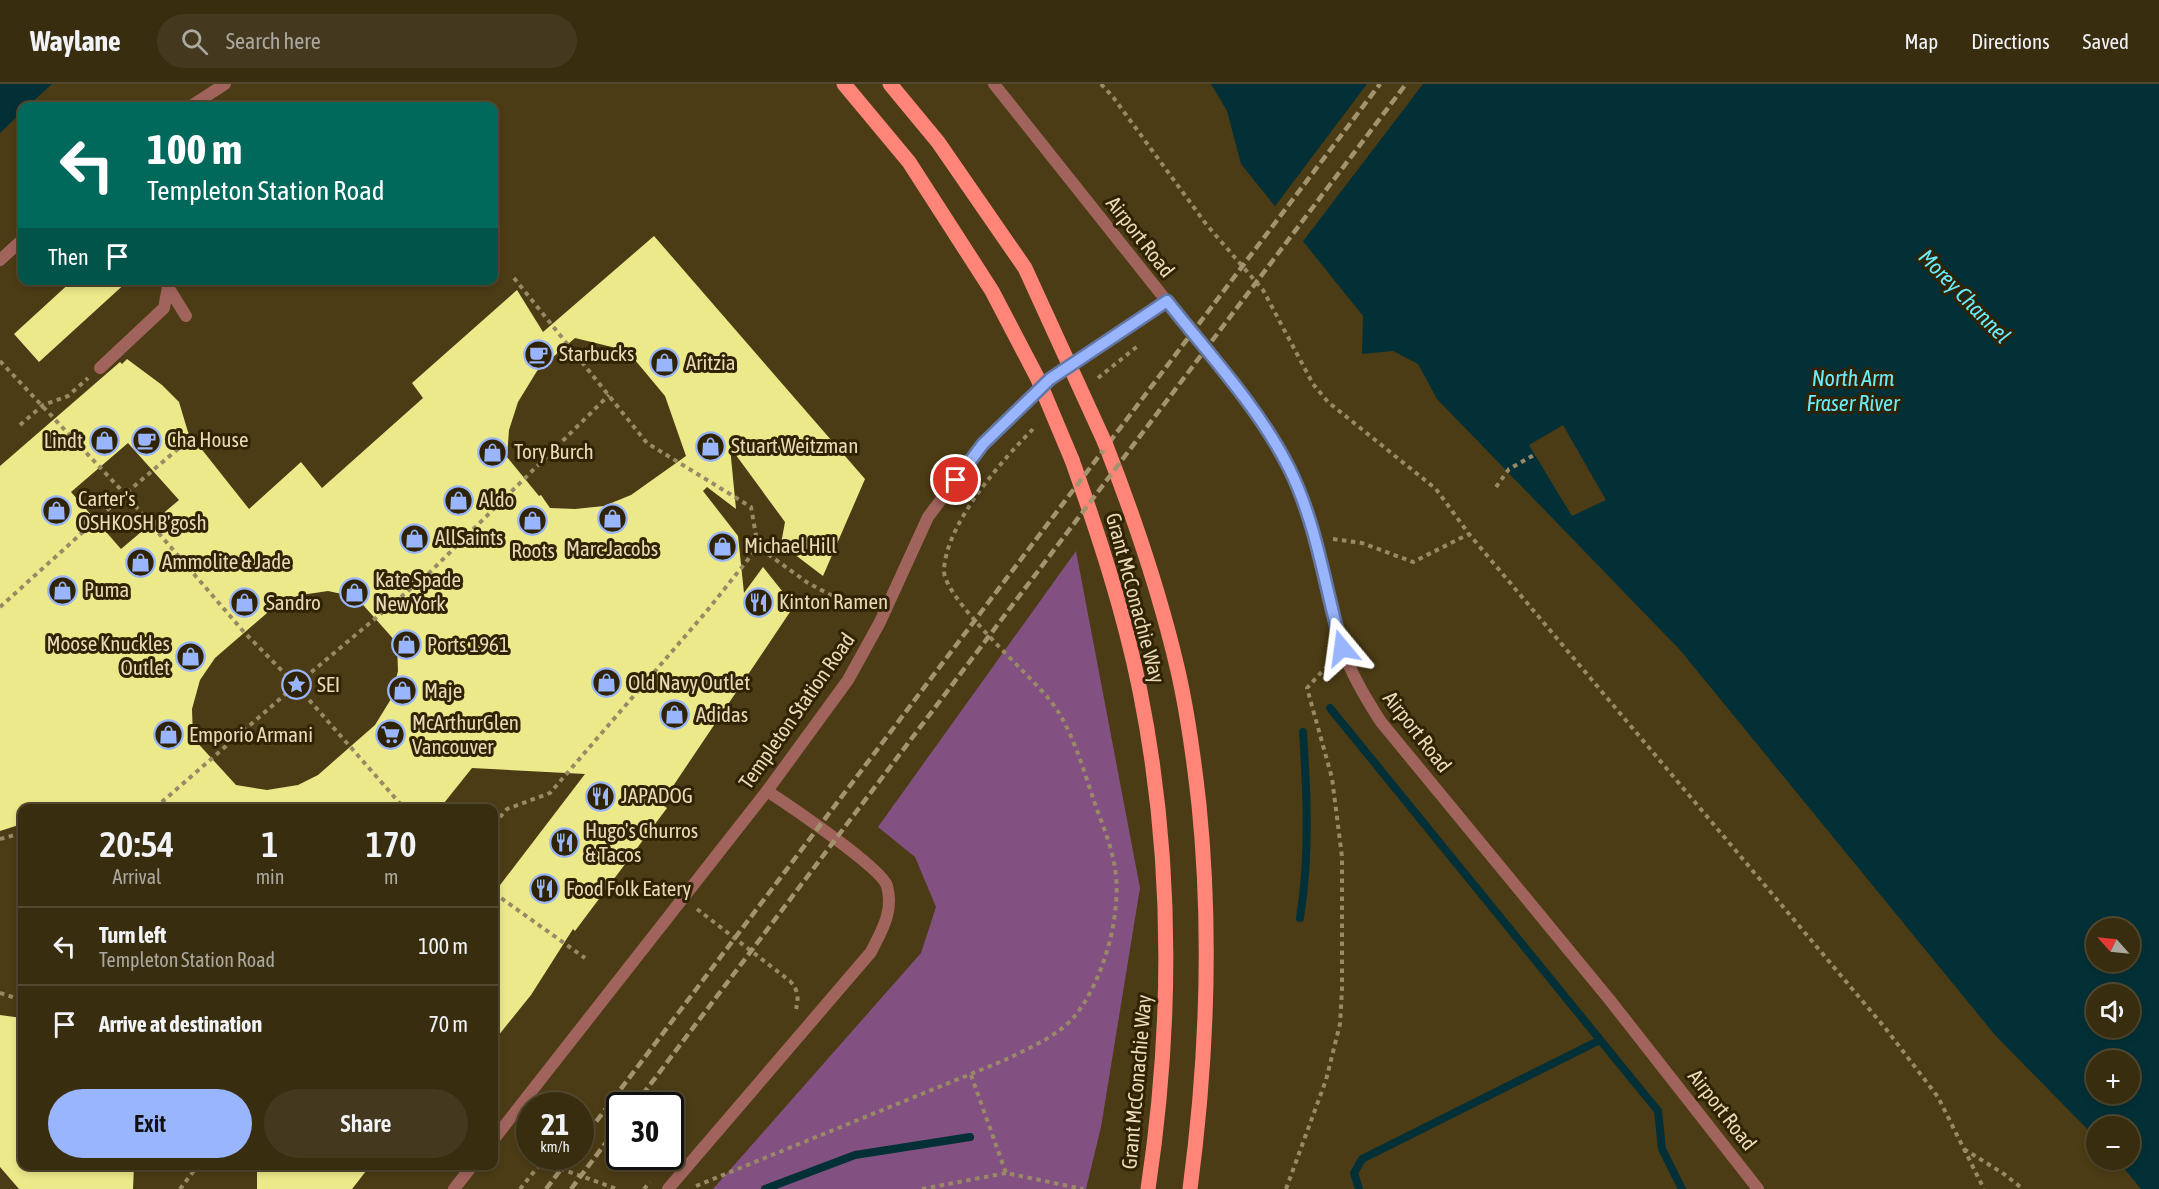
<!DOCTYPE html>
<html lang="en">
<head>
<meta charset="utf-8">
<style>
  :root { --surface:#392d10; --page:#44391e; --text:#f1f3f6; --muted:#aba89f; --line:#534930; --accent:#98b5fd }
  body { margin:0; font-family:"Asap Condensed",sans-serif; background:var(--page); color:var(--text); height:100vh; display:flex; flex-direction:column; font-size:22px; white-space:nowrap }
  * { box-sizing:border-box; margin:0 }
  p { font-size:20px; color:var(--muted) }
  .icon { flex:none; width:33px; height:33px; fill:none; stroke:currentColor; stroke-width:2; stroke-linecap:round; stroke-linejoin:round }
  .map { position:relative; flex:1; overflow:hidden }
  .sheet { position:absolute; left:18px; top:720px; width:480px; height:366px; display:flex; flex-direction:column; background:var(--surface); border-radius:12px; box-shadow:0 3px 9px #0003,0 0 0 2px var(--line) }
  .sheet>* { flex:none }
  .guide { position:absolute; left:18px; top:18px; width:480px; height:183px; border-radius:12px; box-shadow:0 3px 9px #0003,0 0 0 2px var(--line); background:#00695c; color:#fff; overflow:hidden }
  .needle { width:39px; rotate:297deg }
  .controls { position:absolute; left:2086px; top:834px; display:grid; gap:12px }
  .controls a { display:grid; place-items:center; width:54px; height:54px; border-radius:50%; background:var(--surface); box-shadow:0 3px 9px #0003,0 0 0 2px var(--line); font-size:30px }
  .speed { position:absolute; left:516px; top:1008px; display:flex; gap:12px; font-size:30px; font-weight:700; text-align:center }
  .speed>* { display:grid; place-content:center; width:78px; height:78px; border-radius:50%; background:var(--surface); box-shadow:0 3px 9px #0003,0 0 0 2px var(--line); line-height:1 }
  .speed small { font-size:15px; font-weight:400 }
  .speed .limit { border:3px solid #111; border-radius:9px; background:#fff; color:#111 }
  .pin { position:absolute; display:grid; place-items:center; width:51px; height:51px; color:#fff; margin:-26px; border:3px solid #fff; border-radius:50%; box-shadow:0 2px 6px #0007 }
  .me { position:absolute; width:66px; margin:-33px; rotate:344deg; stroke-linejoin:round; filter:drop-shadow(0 0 4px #0008) }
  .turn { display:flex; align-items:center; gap:21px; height:126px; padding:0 30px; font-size:27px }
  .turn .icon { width:78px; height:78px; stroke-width:2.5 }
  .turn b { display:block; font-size:42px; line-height:51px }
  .then { display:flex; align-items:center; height:57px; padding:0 30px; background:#0003; gap:12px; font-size:22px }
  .eta { display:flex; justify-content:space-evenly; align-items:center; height:102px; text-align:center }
  .eta b { font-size:36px; font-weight:600; line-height:42px }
  .cta { display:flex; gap:12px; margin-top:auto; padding:12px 30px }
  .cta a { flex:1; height:69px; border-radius:36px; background:var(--accent); color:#111; font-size:24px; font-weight:600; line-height:69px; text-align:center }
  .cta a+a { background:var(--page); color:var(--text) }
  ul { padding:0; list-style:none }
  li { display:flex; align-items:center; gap:18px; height:78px; padding:0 30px; border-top:2px solid var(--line) }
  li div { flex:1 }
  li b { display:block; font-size:22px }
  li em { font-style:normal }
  header { display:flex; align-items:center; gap:36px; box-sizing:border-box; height:84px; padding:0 30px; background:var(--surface); border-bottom:2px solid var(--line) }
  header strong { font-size:28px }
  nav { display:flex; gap:33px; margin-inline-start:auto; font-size:21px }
  .search { width:420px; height:54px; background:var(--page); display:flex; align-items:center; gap:15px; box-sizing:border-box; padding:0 21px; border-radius:33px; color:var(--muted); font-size:22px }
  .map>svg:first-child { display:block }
  .green { fill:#825182 }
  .water { fill:#033036; fill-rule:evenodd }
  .pier { fill:#4c3c15 }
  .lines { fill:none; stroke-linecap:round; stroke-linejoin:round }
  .stream { stroke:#033036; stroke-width:8 }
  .building { fill:#ece98a; fill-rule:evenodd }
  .path { stroke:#998964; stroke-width:4; stroke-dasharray:4.5 4.5; stroke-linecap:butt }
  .lane { stroke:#a1645d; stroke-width:12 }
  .street { stroke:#a1645d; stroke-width:12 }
  .primary { stroke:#ff8579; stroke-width:15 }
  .rail { stroke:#a3936e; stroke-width:4.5; stroke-dasharray:9 4.5; stroke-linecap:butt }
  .primary-bridge { stroke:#ff8579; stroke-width:15 }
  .route-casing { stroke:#6376a4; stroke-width:15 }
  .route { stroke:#98b5fd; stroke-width:10 }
  .labels { text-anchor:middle; stroke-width:6; stroke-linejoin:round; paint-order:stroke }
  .street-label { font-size:21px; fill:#eadab7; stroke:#2f2304 }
  .poi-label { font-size:21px; fill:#eadab7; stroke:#2f2304; text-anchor:start }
  .water-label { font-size:22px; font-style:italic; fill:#68edfe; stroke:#2f2304 }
</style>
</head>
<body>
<header>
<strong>Waylane</strong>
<div class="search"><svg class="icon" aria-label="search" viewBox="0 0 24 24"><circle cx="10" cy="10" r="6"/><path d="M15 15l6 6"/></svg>Search here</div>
<nav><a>Map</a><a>Directions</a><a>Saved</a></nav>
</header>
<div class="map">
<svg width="2159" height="1105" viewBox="0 0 2159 1105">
  <rect width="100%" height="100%" fill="#4c3c15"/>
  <path class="green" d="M 1076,467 L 1140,804 L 1101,1043 L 1086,1105 L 713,1105 L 921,869 L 936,823 L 915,773 L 878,743 Z"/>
  <path class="water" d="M 0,0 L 52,0 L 28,22 L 22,22 L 22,28 L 0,49 Z
    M 1211,0 L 2159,0 L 2159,1105 L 2141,1105 L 2117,1076 L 2130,1076 L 2130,1042 L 2097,1042 L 2097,1055 L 1995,951 L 1680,566 L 1437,315 L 1418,280 L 1393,267 L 1362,270 L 1363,232 L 1241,80 L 1227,27 ZM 2097,844 L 2130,844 L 2130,878 L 2097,878 ZM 2097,910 L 2130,910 L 2130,944 L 2097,944 ZM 2097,976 L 2130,976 L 2130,1010 L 2097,1010 Z"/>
  <path class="pier" d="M 1367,0 L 1423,0 L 1301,160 L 1273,125 Z
    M 1563,341 L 1606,416 L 1572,432 L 1529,361 Z"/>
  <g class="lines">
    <path class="stream" d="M 1330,624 L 1658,1027 L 1662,1065 L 1682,1105
      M 1300,834 C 1310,772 1307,710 1303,648
      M 765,1105 L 855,1071 L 970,1053
      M 1359,1105 L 1354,1089 L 1362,1075 L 1600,956"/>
  </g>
  <path class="building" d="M 654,152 L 865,395 L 823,492 L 781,460 L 785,438 L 730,363 L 736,425 L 707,403 L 703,407 L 738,452 L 744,509 L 763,483 L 794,522 L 661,720 L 667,724 L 575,847 L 573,845 L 531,911 L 494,957 L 494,809 L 585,690 L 472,684 L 440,724 L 22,724 L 22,740 L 0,747 L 0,382 L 120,278 L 122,280 L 127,275 L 162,301 L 179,318 L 188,348 L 249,425 L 301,378 L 322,404 L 423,314 L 412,299 L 517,206 L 543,248 ZM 575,254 L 612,263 L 635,276 L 665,312 L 686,372 L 631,411 L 604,422 L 575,425 L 550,424 L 541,411 L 539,412 L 507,373 L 509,346 L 518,318 L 537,287 ZM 128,359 L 179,416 L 121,465 L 71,408 ZM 328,507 L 356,513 L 397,559 L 398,587 L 391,615 L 375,641 L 318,691 L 298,701 L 267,706 L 236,701 L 193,654 L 192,625 L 200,596 L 215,574 L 274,523 L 284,516 L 301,511 Z
    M 73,196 L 129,196 L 39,278 L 14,250 Z
    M 0,931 L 22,934 L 22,1082 L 134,1082 L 133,1105 L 19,1105 L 0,1083 Z
    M 257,1082 L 370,1082 L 352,1105 L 257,1105 Z"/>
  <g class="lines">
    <path class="path" d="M 1101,0 L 1113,13 L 1206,140 L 1263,206 L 1313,300 L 1328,318 L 1436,405 L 1469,450 L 1886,945 L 1938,1013 L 1984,1105
      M 514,194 L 647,359 L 751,423 L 758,463 L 808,499 L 851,522
      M 0,277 L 125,410 L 243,547 L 296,601 L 404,724
      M 1098,294 L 1139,261
      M 20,341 L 43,321 L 68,312 L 88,294
      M 1496,403 L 1509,385 L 1534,371
      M 1333,455 L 1362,459 L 1413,478 L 1469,450
      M 0,523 L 125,410 L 192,353
      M 155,724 L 296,601 L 427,491 L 609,311
      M 494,740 L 507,725 L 550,709 L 706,528 L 758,463
      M 0,755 L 22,749
      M 494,809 L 585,874
      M 697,825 L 790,897 C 798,906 799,913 796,925
      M 0,909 L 22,916
      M 971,991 L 1006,1089 L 1083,1105
      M 1964,1065 L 2004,1090 L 2023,1105
      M 193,1082 L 196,1084 L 223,1082
      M 696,1102 L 1005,976 C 1027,965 1058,952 1074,933 C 1104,897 1124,825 1114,779 C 1110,757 1100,735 1093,714 C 1082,681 1071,642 1049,615 C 1029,590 943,514 944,486 C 946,439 1003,375 1035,343
      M 180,1105 L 196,1084
      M 520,1105 L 542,1078 L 617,1105
      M 644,1105 L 650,1098
      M 922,1105 L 1006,1089
      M 1286,1105 L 1326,996 L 1340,940 L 1342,905 L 1342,773 L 1332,694 L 1307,604 L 1328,581"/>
    <path class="lane" d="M 168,203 L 186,232
      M 100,284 L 164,224 L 168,203 L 164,196
      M 668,1105 L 871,868 C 882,846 894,827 887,802 C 882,784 787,720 767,707"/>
    <path class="street" d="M 994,0 C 1055,77 1116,154 1177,230 C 1216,279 1261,328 1289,384 C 1317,442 1322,506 1343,566 C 1352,592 1366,615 1381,638 L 1609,915 L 1758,1105
      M 191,22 L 225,0
      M 0,176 L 22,156
      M 494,1055 L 767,707 L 848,596 L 880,538 L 928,433 L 983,360 L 1050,295 L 1167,217
      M 454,1105 L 472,1082"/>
    <path class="primary" d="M 1105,359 C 1134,433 1160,509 1178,587 C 1188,631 1194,676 1199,721 C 1212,850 1207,977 1190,1105
      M 1072,376 C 1099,452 1124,528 1140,607 C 1173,772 1173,939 1148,1105"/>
    <path class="rail" d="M 634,1022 L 1406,0
      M 580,1059 L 1380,0
      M 546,1105 L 571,1072
      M 571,1105 L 620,1040"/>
    <path class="primary-bridge" d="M 844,0 L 909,78 L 992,207 L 1038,295 L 1072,376
      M 890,0 L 938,58 L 1025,184 L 1105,359"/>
  </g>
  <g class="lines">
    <defs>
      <path id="route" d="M 956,396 L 983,360 L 1050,295 L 1167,217 C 1208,269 1259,324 1289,384 C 1317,440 1325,504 1342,564"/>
    </defs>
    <use href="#route" class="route-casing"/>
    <use href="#route" class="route"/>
  </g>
  <defs>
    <symbol id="cafe-ring" viewBox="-11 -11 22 22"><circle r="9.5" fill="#2f2304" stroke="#98b5fd" stroke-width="1.5"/><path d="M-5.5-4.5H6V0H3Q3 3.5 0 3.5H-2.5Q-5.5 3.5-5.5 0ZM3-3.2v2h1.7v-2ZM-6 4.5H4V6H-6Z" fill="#98b5fd"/></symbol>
    <symbol id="shop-ring" viewBox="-11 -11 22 22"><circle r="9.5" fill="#2f2304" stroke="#98b5fd" stroke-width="1.5"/><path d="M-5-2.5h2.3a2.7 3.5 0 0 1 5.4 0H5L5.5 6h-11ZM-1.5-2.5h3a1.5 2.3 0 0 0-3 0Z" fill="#98b5fd"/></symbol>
    <symbol id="restaurant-ring" viewBox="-11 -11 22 22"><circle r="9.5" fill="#2f2304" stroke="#98b5fd" stroke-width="1.5"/><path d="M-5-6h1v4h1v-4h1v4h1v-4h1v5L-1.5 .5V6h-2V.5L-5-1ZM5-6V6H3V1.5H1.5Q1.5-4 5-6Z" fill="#98b5fd"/></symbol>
    <symbol id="sight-ring" viewBox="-11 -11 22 22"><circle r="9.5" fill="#2f2304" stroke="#98b5fd" stroke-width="1.5"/><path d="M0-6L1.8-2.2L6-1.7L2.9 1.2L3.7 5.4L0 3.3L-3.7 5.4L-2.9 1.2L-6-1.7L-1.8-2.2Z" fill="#98b5fd"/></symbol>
    <symbol id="supermarket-ring" viewBox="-11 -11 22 22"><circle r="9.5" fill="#2f2304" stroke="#98b5fd" stroke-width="1.5"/><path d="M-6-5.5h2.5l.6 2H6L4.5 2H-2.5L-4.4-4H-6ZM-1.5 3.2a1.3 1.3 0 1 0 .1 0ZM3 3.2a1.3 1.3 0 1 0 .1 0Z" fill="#98b5fd"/></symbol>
  </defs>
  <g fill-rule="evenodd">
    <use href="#cafe-ring" x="522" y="254" width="33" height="33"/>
    <use href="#shop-ring" x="648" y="262" width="33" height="33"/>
    <use href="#cafe-ring" x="130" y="340" width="33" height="33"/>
    <use href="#shop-ring" x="88" y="340" width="33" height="33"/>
    <use href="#shop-ring" x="694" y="346" width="33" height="33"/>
    <use href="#shop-ring" x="476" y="352" width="33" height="33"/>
    <use href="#shop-ring" x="442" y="400" width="33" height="33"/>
    <use href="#shop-ring" x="40" y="410" width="33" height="33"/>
    <use href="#shop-ring" x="596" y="418" width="33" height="33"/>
    <use href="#shop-ring" x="516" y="420" width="33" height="33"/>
    <use href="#shop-ring" x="398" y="438" width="33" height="33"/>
    <use href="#shop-ring" x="706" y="446" width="33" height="33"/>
    <use href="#shop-ring" x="124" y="462" width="33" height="33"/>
    <use href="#shop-ring" x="46" y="490" width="33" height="33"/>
    <use href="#shop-ring" x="338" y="492" width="33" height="33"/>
    <use href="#restaurant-ring" x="742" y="502" width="33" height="33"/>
    <use href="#shop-ring" x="228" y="502" width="33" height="33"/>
    <use href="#shop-ring" x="390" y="544" width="33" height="33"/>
    <use href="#shop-ring" x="174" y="556" width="33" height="33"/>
    <use href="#shop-ring" x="590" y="582" width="33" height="33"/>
    <use href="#sight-ring" x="280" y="584" width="33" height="33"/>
    <use href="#shop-ring" x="386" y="590" width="33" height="33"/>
    <use href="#shop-ring" x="658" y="614" width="33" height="33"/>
    <use href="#shop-ring" x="152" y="634" width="33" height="33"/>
    <use href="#supermarket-ring" x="374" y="634" width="33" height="33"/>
    <use href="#restaurant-ring" x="584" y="696" width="33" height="33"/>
    <use href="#restaurant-ring" x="548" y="742" width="33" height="33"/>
    <use href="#restaurant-ring" x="528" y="788" width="33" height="33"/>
  </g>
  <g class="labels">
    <g class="street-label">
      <text transform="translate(1140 153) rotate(52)" y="7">Airport Road</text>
      <text transform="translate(1135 514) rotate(75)" y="7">Grant McConachie Way</text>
      <text transform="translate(797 627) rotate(-55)" y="7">Templeton Station Road</text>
      <text transform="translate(1417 648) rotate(52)" y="7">Airport Road</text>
      <text transform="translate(1137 998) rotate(-85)" y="7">Grant McConachie Way</text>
      <text transform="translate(1722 1026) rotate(52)" y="7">Airport Road</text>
    </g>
    <g class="poi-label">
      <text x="559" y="277">Starbucks</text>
      <text x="686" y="286">Aritzia</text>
      <text x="167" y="363">Cha House</text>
      <text x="83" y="364" text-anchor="end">Lindt</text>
      <text x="731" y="369">Stuart Weitzman</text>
      <text x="514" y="375">Tory Burch</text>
      <text x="78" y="422">Carter's<tspan x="78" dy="24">OSHKOSH B'gosh</tspan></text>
      <text x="479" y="423">Aldo</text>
      <text x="435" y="461">AllSaints</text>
      <text x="744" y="469">Michael Hill</text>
      <text x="612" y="472" text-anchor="middle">Marc Jacobs</text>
      <text x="533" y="474" text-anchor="middle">Roots</text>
      <text x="162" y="485">Ammolite &amp; Jade</text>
      <text x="375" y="503">Kate Spade<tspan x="375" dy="24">New York</tspan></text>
      <text x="84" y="513">Puma</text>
      <text x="779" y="525">Kinton Ramen</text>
      <text x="266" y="526">Sandro</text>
      <text x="170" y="567" text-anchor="end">Moose Knuckles<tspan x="170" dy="24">Outlet</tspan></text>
      <text x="427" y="568">Ports 1961</text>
      <text x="628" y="606">Old Navy Outlet</text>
      <text x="317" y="608">SEI</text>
      <text x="424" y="614">Maje</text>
      <text x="696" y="638">Adidas</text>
      <text x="412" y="646">McArthurGlen<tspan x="412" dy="24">Vancouver</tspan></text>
      <text x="189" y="658">Emporio Armani</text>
      <text x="621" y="719">JAPADOG</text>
      <text x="585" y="754">Hugo's Churros<tspan x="585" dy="24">&amp; Tacos</tspan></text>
      <text x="566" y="812">Food Folk Eatery</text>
    </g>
    <g class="water-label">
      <text transform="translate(1965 212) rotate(46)" y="8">Morey Channel</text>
      <text x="1853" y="302">North Arm<tspan x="1853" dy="25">Fraser River</tspan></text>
    </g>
  </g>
</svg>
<div class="controls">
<a><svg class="needle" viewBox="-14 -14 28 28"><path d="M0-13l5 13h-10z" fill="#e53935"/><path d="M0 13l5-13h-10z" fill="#aba89f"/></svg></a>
<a><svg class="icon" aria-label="sound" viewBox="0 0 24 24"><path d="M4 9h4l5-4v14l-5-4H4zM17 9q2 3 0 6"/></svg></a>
<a>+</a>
<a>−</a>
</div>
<div class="speed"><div>21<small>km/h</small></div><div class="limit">30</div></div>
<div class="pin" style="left:956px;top:396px;background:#d93025"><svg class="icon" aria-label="arrive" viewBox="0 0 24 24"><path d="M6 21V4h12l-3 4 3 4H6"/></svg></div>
<svg class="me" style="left:1342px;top:564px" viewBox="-20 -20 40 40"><path d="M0-17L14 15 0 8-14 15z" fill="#98b5fd" stroke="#fff" stroke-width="4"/></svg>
<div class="guide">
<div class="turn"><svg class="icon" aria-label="left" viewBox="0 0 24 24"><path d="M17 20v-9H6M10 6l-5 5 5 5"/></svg><div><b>100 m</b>Templeton Station Road</div></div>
<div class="then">Then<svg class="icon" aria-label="arrive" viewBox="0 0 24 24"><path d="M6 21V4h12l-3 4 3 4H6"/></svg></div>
</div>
<section class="sheet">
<div class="eta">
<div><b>20:54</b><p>Arrival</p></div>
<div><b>1</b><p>min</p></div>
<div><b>170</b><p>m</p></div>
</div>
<ul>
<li><svg class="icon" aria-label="left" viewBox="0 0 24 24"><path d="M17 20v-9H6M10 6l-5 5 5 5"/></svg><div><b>Turn left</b><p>Templeton Station Road</p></div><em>100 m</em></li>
<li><svg class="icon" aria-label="arrive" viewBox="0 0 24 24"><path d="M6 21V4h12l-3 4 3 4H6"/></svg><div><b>Arrive at destination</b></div><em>70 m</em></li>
</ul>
<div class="cta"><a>Exit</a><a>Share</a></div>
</section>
</div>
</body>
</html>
